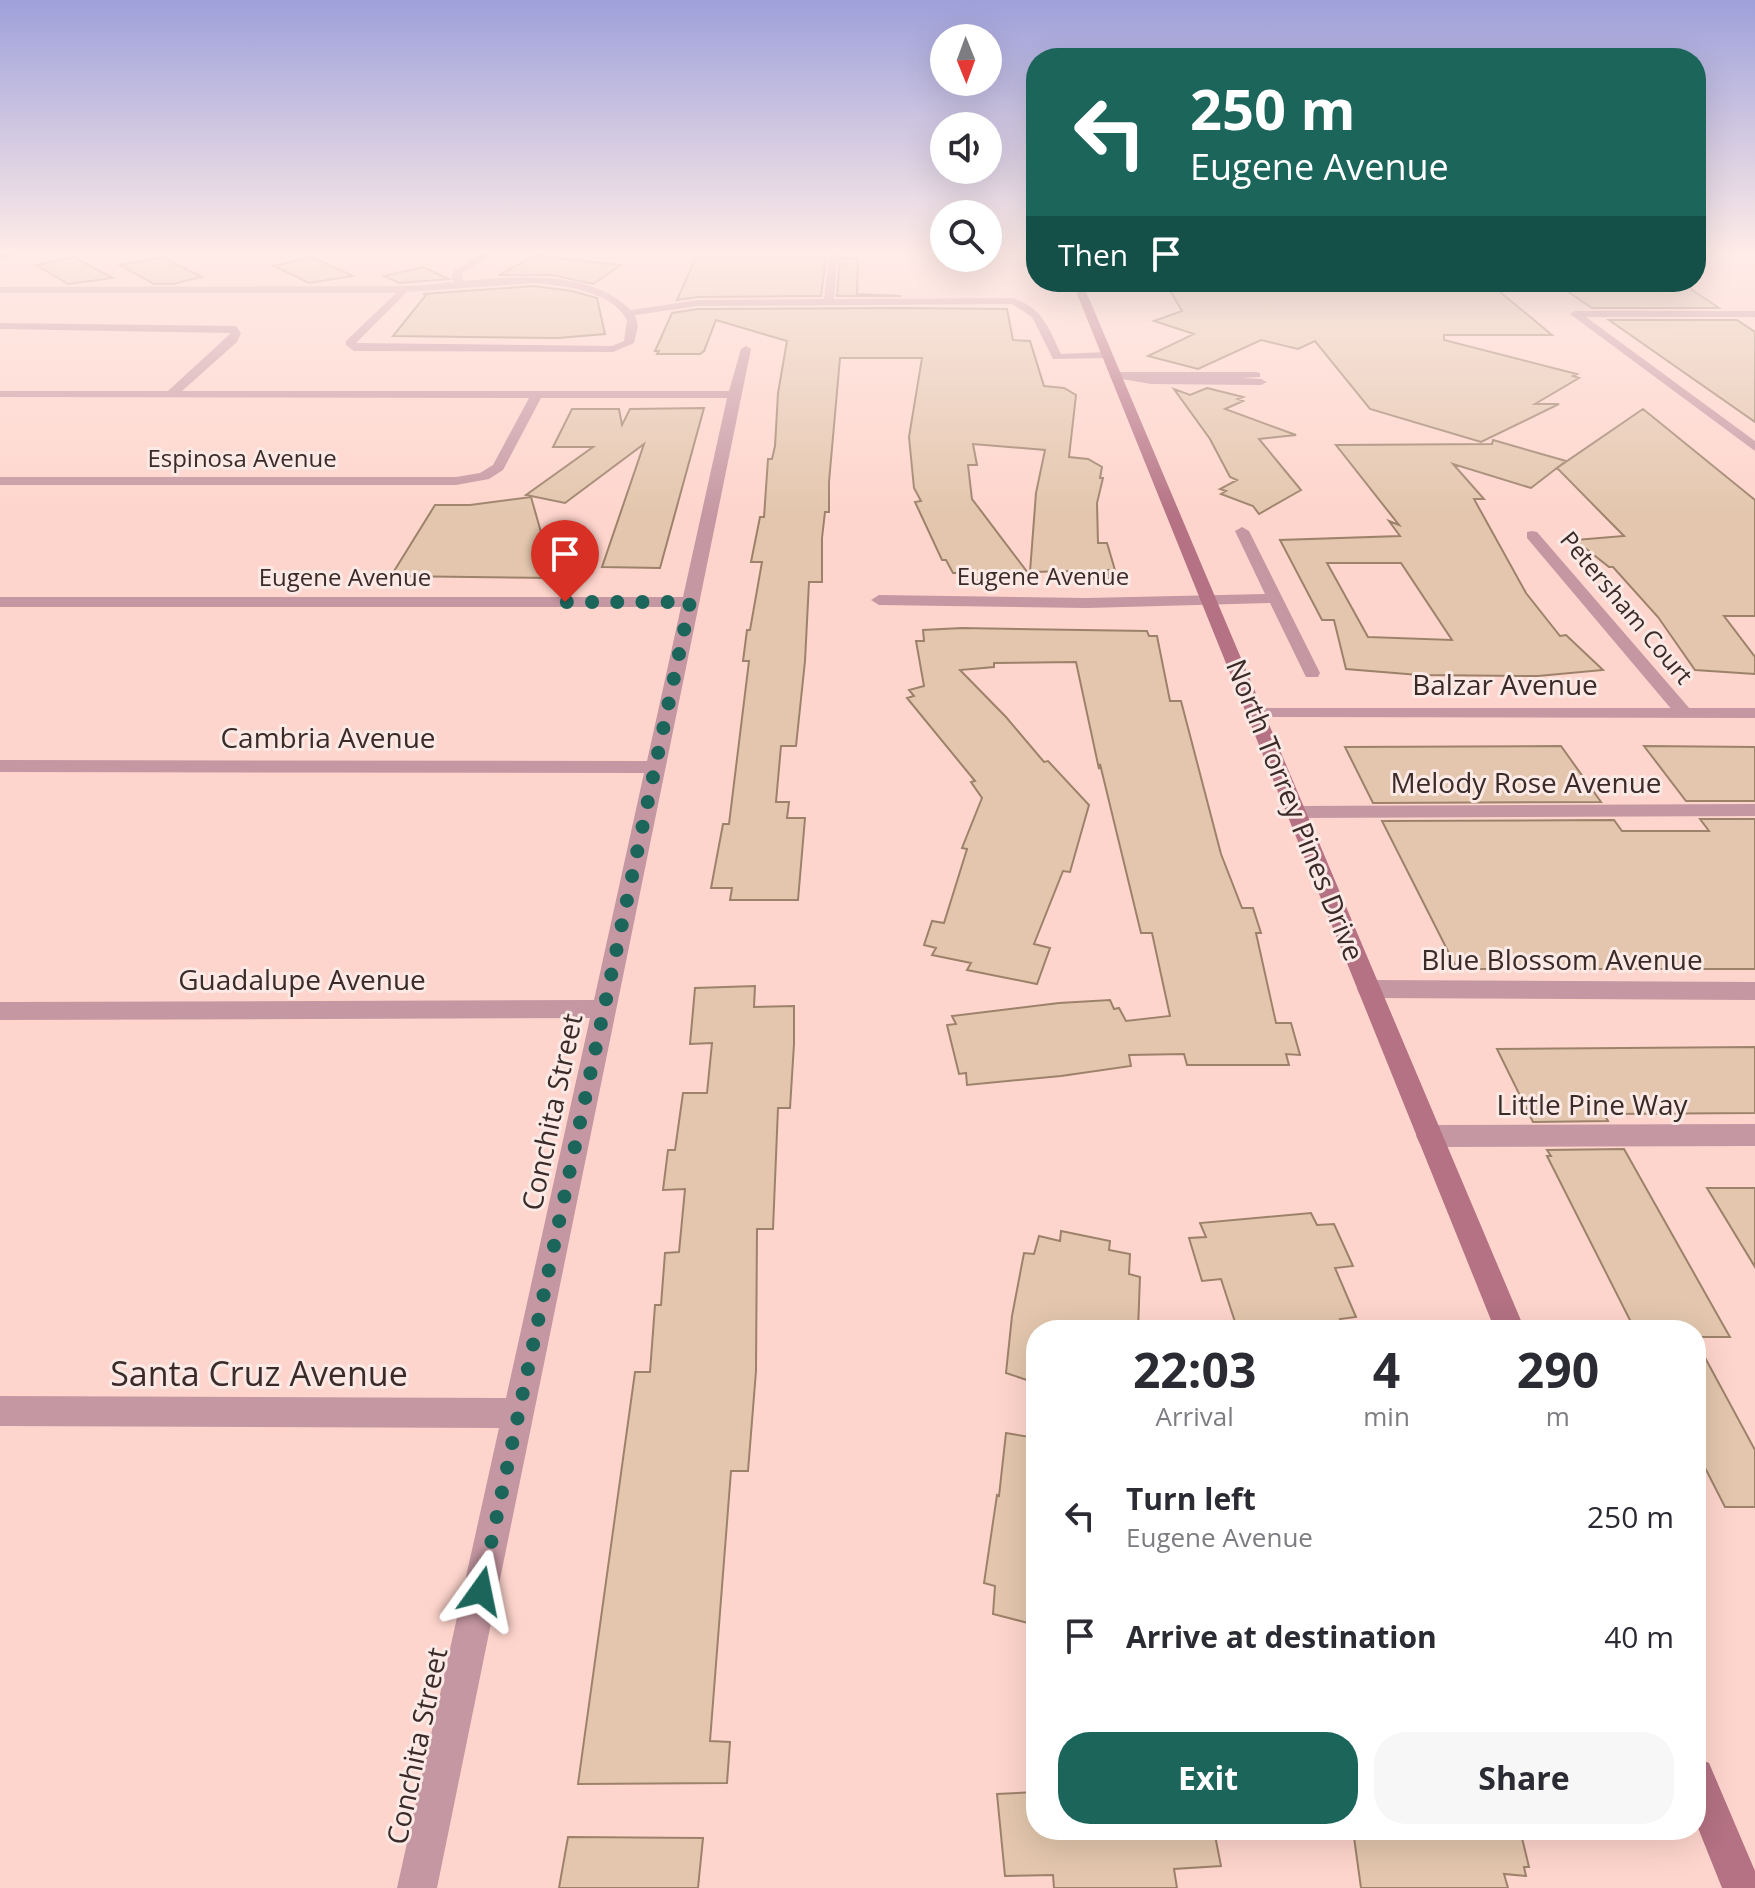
<!DOCTYPE html>
<html lang="en">
<head>
<meta charset="utf-8">
<style>
  :root { --surface:#fff; --page:#f7f7f7; --text:#2b2b33; --muted:#7c7c81; --accent:#1b655b }
  body { margin:0; font-family:"Open Sans",sans-serif; background:var(--page); color:var(--text); height:100vh; display:flex; flex-direction:column; font-size:30px; white-space:nowrap }
  * { box-sizing:border-box; margin:0 }
  p { font-size:26px; color:var(--muted) }
  .icon { flex:none; width:44px; height:44px; fill:none; stroke:currentColor; stroke-width:2; stroke-linecap:round; stroke-linejoin:round }
  .map { position:relative; flex:1; overflow:hidden }
  .side { position:absolute; left:1026px; top:1320px; width:680px; height:520px; display:flex; flex-direction:column; background:var(--surface); border-radius:32px; box-shadow:0 8px 32px #0002 }
  .side>* { flex:none }
  .banner { position:absolute; left:1026px; top:48px; width:680px; height:244px; border-radius:32px; box-shadow:0 8px 32px #0002; background:#1b655b; color:#fff; overflow:hidden }
  .needle { width:52px; rotate:179deg }
  .tools { position:absolute; left:930px; top:24px; display:grid; gap:16px }
  .tools a { display:grid; place-items:center; width:72px; height:72px; border-radius:50%; background:var(--surface); box-shadow:0 8px 32px #0002; font-size:40px }
  .pin { position:absolute; display:grid; place-items:center; width:68px; height:68px; color:#fff; margin:-82px -34px; border-radius:50% 50% 50% 0; rotate:-45deg; box-shadow:0 0 8px #0007 }
  .pin .icon { rotate:45deg }
  .me { position:absolute; width:88px; margin:-44px; rotate:12deg; stroke-linejoin:round; filter:drop-shadow(0 0 6px #0008) }
  .turn { display:flex; align-items:center; gap:28px; height:168px; padding:0 32px; font-size:36px }
  .turn .icon { width:104px; height:104px; stroke-width:2.5 }
  .turn b { display:block; font-size:56px; line-height:68px }
  .then { display:flex; align-items:center; height:76px; padding:0 32px; background:#0003; gap:16px; font-size:30px }
  .eta { display:flex; justify-content:space-evenly; align-items:center; height:136px; text-align:center }
  .eta b { font-size:48px; font-weight:700; line-height:56px }
  .button { display:flex; gap:16px; margin-top:auto; padding:16px 32px }
  .button a { flex:1; height:92px; border-radius:32px; background:var(--accent); color:#fff; font-size:32px; font-weight:700; line-height:92px; text-align:center }
  .button a+a { background:var(--page); color:var(--text) }
  ul { padding:0; list-style:none }
  li { display:flex; align-items:center; gap:24px; height:120px; padding:0 32px }
  li div { flex:1 }
  li b { display:block; font-size:30px }
  li em { font-style:normal }
  .map>svg:first-child { display:block }
  .building { fill:#e3c6ad; stroke:#9d826b; stroke-width:2; fill-rule:evenodd }
  .lines { fill:none; stroke-linecap:round; stroke-linejoin:round }
  .minor { fill:#c597a2; fill-rule:evenodd }
  .tertiary { fill:#c597a2; fill-rule:evenodd }
  .secondary { fill:#b47284; fill-rule:evenodd }
  .route { stroke:#1b655b; stroke-width:14; stroke-dasharray:0 25.2 }
  .labels { text-anchor:middle; stroke-width:6; stroke-linejoin:round; paint-order:stroke }
  .far-street-label { font-size:24px; fill:#3a2b28; stroke:#fae9e5 }
  .street-label { font-size:28px; fill:#3a2b28; stroke:#fae9e5 }
  .near-street-label { font-size:34px; fill:#3a2b28; stroke:#fae9e5 }
</style>
</head>
<body>
<div class="map">
<svg width="1755" height="1888" viewBox="0 0 1755 1888">
  <rect width="100%" height="100%" fill="#fed5cc"/>
  <path class="building" d="M 534,256 L 540,256 L 621,265 L 593,284 L 552,275 L 499,275 Z
    M 73,257 L 113,278 L 68,284 L 36,265 Z
    M 162,257 L 202,277 L 173,284 L 154,284 L 120,265 Z
    M 312,257 L 353,276 L 309,283 L 274,266 Z
    M 696,257 L 826,257 L 821,296 L 698,297 L 677,300 Z
    M 840,258 L 858,258 L 857,294 L 901,296 L 837,296 Z
    M 423,267 L 449,279 L 399,283 L 384,276 Z
    M 1165,282 L 1488,282 L 1552,335 L 1444,335 L 1444,340 L 1577,374 L 1573,376 L 1579,378 L 1535,404 L 1559,404 L 1481,442 L 1370,409 L 1315,341 L 1298,349 L 1261,340 L 1198,369 L 1148,356 L 1194,334 L 1154,321 L 1182,311 Z
    M 1554,282 L 1680,282 L 1719,308 L 1592,308 Z
    M 534,286 L 572,291 L 597,298 L 605,334 L 558,338 L 393,336 L 426,295 L 423,294 Z
    M 901,308 L 1007,309 L 1013,340 L 1030,341 L 1044,386 L 1064,388 L 1076,395 L 1069,457 L 1088,459 L 1102,467 L 1100,478 L 1103,478 L 1097,503 L 1098,543 L 1107,543 L 1115,570 L 1107,570 L 1110,578 L 1076,578 L 1074,571 L 1030,572 L 1036,493 L 1045,450 L 973,444 L 977,465 L 968,465 L 972,499 L 1028,573 L 963,582 L 959,573 L 953,573 L 946,560 L 942,560 L 915,502 L 921,501 L 914,488 L 909,437 L 922,358 L 840,358 L 829,482 L 829,512 L 825,512 L 822,538 L 822,582 L 809,582 L 805,661 L 796,746 L 781,746 L 776,802 L 789,802 L 787,818 L 805,818 L 798,900 L 730,900 L 732,888 L 711,888 L 723,824 L 729,824 L 749,661 L 743,661 L 747,630 L 750,630 L 762,562 L 751,562 L 760,517 L 764,517 L 768,459 L 772,459 L 775,446 L 778,393 L 787,341 L 716,320 L 704,351 L 700,354 L 657,354 L 659,351 L 655,351 L 672,313 L 698,309 Z
    M 1609,320 L 1737,320 L 1755,332 L 1755,422 Z
    M 1207,388 L 1243,397 L 1238,399 L 1243,401 L 1225,409 L 1296,435 L 1259,439 L 1301,490 L 1259,514 L 1253,506 L 1221,494 L 1226,491 L 1220,489 L 1237,480 L 1230,477 L 1210,439 L 1174,389 L 1190,395 Z
    M 704,408 L 660,568 L 602,567 L 644,444 L 565,503 L 526,495 L 593,447 L 553,447 L 572,409 L 619,409 L 622,425 L 630,409 Z
    M 1643,409 L 1755,500 L 1755,616 L 1724,616 L 1755,657 L 1755,674 L 1695,670 L 1658,617 L 1613,567 L 1609,567 L 1575,540 L 1624,536 L 1557,468 Z
    M 1493,440 L 1566,461 L 1531,488 L 1453,464 L 1484,499 L 1474,499 L 1526,593 L 1560,636 L 1566,635 L 1603,670 L 1538,676 L 1419,675 L 1346,669 L 1334,620 L 1322,620 L 1280,540 L 1400,536 L 1389,521 L 1399,525 L 1336,445 L 1492,444 ZM 1327,563 L 1401,563 L 1452,640 L 1368,637 Z
    M 531,497 L 554,578 L 391,576 L 435,505 L 470,505 Z
    M 962,628 L 1147,631 L 1149,636 L 1157,636 L 1170,701 L 1181,701 L 1221,854 L 1242,908 L 1253,908 L 1261,933 L 1256,933 L 1276,1023 L 1291,1023 L 1300,1055 L 1286,1054 L 1289,1065 L 1187,1065 L 1184,1054 L 1129,1055 L 1131,1066 L 1061,1076 L 967,1085 L 966,1073 L 959,1074 L 947,1025 L 956,1024 L 952,1016 L 1059,1003 L 1110,1000 L 1114,1009 L 1119,1008 L 1126,1021 L 1170,1016 L 1152,933 L 1141,933 L 1100,764 L 1099,769 L 1076,662 L 994,663 L 994,667 L 960,670 L 1006,717 L 1044,762 L 1048,761 L 1089,805 L 1070,872 L 1063,871 L 1034,944 L 1050,948 L 1037,984 L 967,970 L 971,963 L 932,955 L 936,948 L 924,945 L 932,921 L 944,923 L 967,849 L 962,848 L 982,798 L 971,782 L 975,781 L 907,698 L 914,696 L 909,690 L 924,686 L 916,641 L 924,641 L 923,630 Z
    M 1561,746 L 1601,802 L 1373,803 L 1345,747 Z
    M 1644,746 L 1755,747 L 1755,801 L 1686,801 Z
    M 1700,819 L 1755,819 L 1755,969 L 1457,969 L 1382,821 L 1614,820 L 1622,831 L 1709,831 Z
    M 755,986 L 754,1007 L 794,1006 L 794,1044 L 790,1108 L 778,1108 L 773,1229 L 757,1229 L 756,1371 L 748,1471 L 731,1471 L 710,1741 L 730,1742 L 727,1783 L 578,1784 L 635,1372 L 650,1372 L 655,1305 L 661,1305 L 665,1253 L 679,1252 L 685,1189 L 663,1190 L 668,1150 L 675,1150 L 683,1093 L 707,1093 L 712,1043 L 690,1044 L 695,988 Z
    M 1755,1047 L 1755,1113 L 1604,1114 L 1608,1121 L 1533,1122 L 1497,1049 Z
    M 1624,1149 L 1722,1323 L 1730,1337 L 1696,1337 L 1696,1330 L 1635,1330 L 1547,1156 L 1551,1156 L 1547,1150 Z
    M 1707,1188 L 1755,1188 L 1755,1267 Z
    M 1311,1213 L 1317,1225 L 1334,1224 L 1353,1266 L 1335,1268 L 1356,1317 L 1340,1319 L 1345,1330 L 1237,1328 L 1221,1279 L 1202,1281 L 1189,1238 L 1206,1237 L 1200,1223 Z
    M 1061,1231 L 1110,1241 L 1109,1250 L 1130,1254 L 1129,1274 L 1140,1277 L 1138,1330 L 1036,1330 L 1036,1383 L 1006,1373 L 1012,1316 L 1024,1253 L 1034,1254 L 1039,1236 L 1060,1241 Z
    M 1696,1341 L 1755,1450 L 1755,1507 L 1725,1507 L 1696,1450 Z
    M 1006,1433 L 1036,1438 L 1036,1625 L 993,1614 L 995,1586 L 984,1583 L 997,1495 L 999,1496 Z
    M 1036,1792 L 1036,1830 L 1214,1830 L 1221,1866 L 1174,1869 L 1177,1888 L 1054,1888 L 1053,1875 L 1005,1876 L 997,1794 Z
    M 1353,1830 L 1516,1830 L 1517,1837 L 1522,1838 L 1529,1867 L 1524,1867 L 1526,1876 L 1504,1874 L 1508,1888 L 1361,1888 Z
    M 568,1837 L 703,1838 L 698,1888 L 559,1888 Z"/>
  <g class="lines">
    <path class="minor" d="M 9,251 L 20,251 L 0,262 L 0,255 Z
      M 486,251 L 496,251 L 462,274 L 463,281 C 515,276 590,269 631,310 L 698,300 L 824,299 L 830,251 L 838,251 L 834,299 L 1012,298 C 1041,306 1049,328 1061,354 L 1106,352 L 1111,355 L 1106,358 L 1053,359 L 1032,317 L 1012,304 L 698,306 L 635,315 L 638,326 L 634,343 L 613,352 L 354,351 L 346,345 L 346,341 L 396,293 L 0,293 L 0,287 L 412,286 L 454,282 L 451,276 L 455,270 ZM 534,283 C 564,286 611,290 627,320 L 624,341 L 612,346 L 356,343 L 407,292 Z
      M 1755,311 L 1755,317 L 1586,317 L 1755,441 L 1755,451 L 1570,314 L 1575,311 Z
      M 0,323 L 236,326 L 241,333 L 237,342 L 182,391 L 729,391 L 741,349 L 746,346 L 751,349 L 437,1888 L 397,1888 L 499,1428 L 0,1426 L 0,1396 L 506,1398 L 590,1018 L 0,1020 L 0,1002 L 594,1000 L 644,773 L 0,772 L 0,760 L 647,761 L 681,607 L 0,607 L 0,597 L 683,597 L 727,398 L 541,398 L 503,470 L 489,479 L 456,485 L 0,485 L 0,477 L 456,477 L 480,473 L 493,465 L 529,398 L 0,397 L 0,391 L 168,391 L 231,333 L 0,329 Z
      M 1114,372 L 1256,372 L 1260,373 L 1260,377 L 1241,378 L 1261,379 L 1267,382 L 1261,385 L 1151,384 L 1110,377 L 1110,373 Z
      M 1242,527 L 1249,531 L 1320,673 L 1318,677 L 1306,677 L 1304,673 L 1270,603 L 1087,608 L 879,605 L 871,600 L 879,595 L 1087,598 L 1265,594 L 1235,531 Z
      M 1532,531 L 1537,532 L 1690,709 L 1693,713 L 1690,717 L 1678,717 L 1527,538 L 1527,532 Z
      M 1755,804 L 1755,816 L 1296,818 L 1286,812 L 1296,806 Z
      M 1368,980 L 1755,982 L 1755,1000 L 1368,998 L 1360,995 L 1357,989 L 1360,983 Z
      M 1755,1124 L 1755,1146 L 1429,1147 L 1420,1144 L 1416,1136 L 1420,1128 L 1429,1125 Z"/>
    <path class="tertiary" d="M 1256,708 L 1755,708 L 1755,718 L 1250,717 L 1247,713 Z"/>
    <path class="secondary" d="M 1080,286 L 1085,289 L 1525,1330 L 1495,1330 L 1075,289 Z
      M 1696,1757 L 1709,1763 L 1755,1871 L 1755,1888 L 1722,1888 L 1696,1823 Z"/>
  </g>
  <linearGradient id="sky" x2="0" y2="1"><stop stop-color="#9ea0da"/><stop offset="0.49" stop-color="#ffece8"/><stop offset="1" stop-color="#ffece8" stop-opacity="0"/></linearGradient>
  <rect width="1755" height="515" fill="url(#sky)"/>
  <g class="lines">
    <path class="route" d="M 481,1591 L 690,602 L 565,602"/>
  </g>
  <g class="labels">
    <g class="far-street-label">
      <text x="242" y="467">Espinosa Avenue</text>
      <text x="1043" y="585">Eugene Avenue</text>
      <text x="345" y="586">Eugene Avenue</text>
      <text transform="translate(1626 608) rotate(50)" y="8">Petersham Court</text>
    </g>
    <g class="street-label">
      <text x="1505" y="695">Balzar Avenue</text>
      <text x="328" y="748">Cambria Avenue</text>
      <text x="1526" y="793">Melody Rose Avenue</text>
      <text transform="translate(1295 810) rotate(68)" y="10">North Torrey Pines Drive</text>
      <text x="1562" y="970">Blue Blossom Avenue</text>
      <text x="302" y="990">Guadalupe Avenue</text>
      <text x="1592" y="1115">Little Pine Way</text>
      <text transform="translate(552 1112) rotate(-78)" y="10">Conchita Street</text>
      <text transform="translate(417 1746) rotate(-78)" y="10">Conchita Street</text>
    </g>
    <g class="near-street-label">
      <text x="259" y="1386">Santa Cruz Avenue</text>
    </g>
  </g>
</svg>
<div class="tools">
<a><svg class="needle" viewBox="-14 -14 28 28"><path d="M0-13l5 13h-10z" fill="#e53935"/><path d="M0 13l5-13h-10z" fill="#7c7c81"/></svg></a>
<a><svg class="icon" aria-label="sound" viewBox="0 0 24 24"><path d="M4 9h4l5-4v14l-5-4H4zM17 9q2 3 0 6"/></svg></a>
<a><svg class="icon" aria-label="search" viewBox="0 0 24 24"><circle cx="10" cy="10" r="6"/><path d="M15 15l6 6"/></svg></a>
</div>
<div class="pin" style="left:565px;top:602px;background:#d93025"><svg class="icon" aria-label="arrive" viewBox="0 0 24 24"><path d="M6 21V4h12l-3 4 3 4H6"/></svg></div>
<svg class="me" style="left:481px;top:1591px" viewBox="-20 -20 40 40"><path d="M0-17L14 15 0 8-14 15z" fill="#1b655b" stroke="#fff" stroke-width="4"/></svg>
<div class="banner">
<div class="turn"><svg class="icon" aria-label="left" viewBox="0 0 24 24"><path d="M17 20v-9H6M10 6l-5 5 5 5"/></svg><div><b>250 m</b>Eugene Avenue</div></div>
<div class="then">Then<svg class="icon" aria-label="arrive" viewBox="0 0 24 24"><path d="M6 21V4h12l-3 4 3 4H6"/></svg></div>
</div>
<section class="side">
<div class="eta">
<div><b>22:03</b><p>Arrival</p></div>
<div><b>4</b><p>min</p></div>
<div><b>290</b><p>m</p></div>
</div>
<ul>
<li><svg class="icon" aria-label="left" viewBox="0 0 24 24"><path d="M17 20v-9H6M10 6l-5 5 5 5"/></svg><div><b>Turn left</b><p>Eugene Avenue</p></div><em>250 m</em></li>
<li><svg class="icon" aria-label="arrive" viewBox="0 0 24 24"><path d="M6 21V4h12l-3 4 3 4H6"/></svg><div><b>Arrive at destination</b></div><em>40 m</em></li>
</ul>
<div class="button"><a>Exit</a><a>Share</a></div>
</section>
</div>
</body>
</html>
